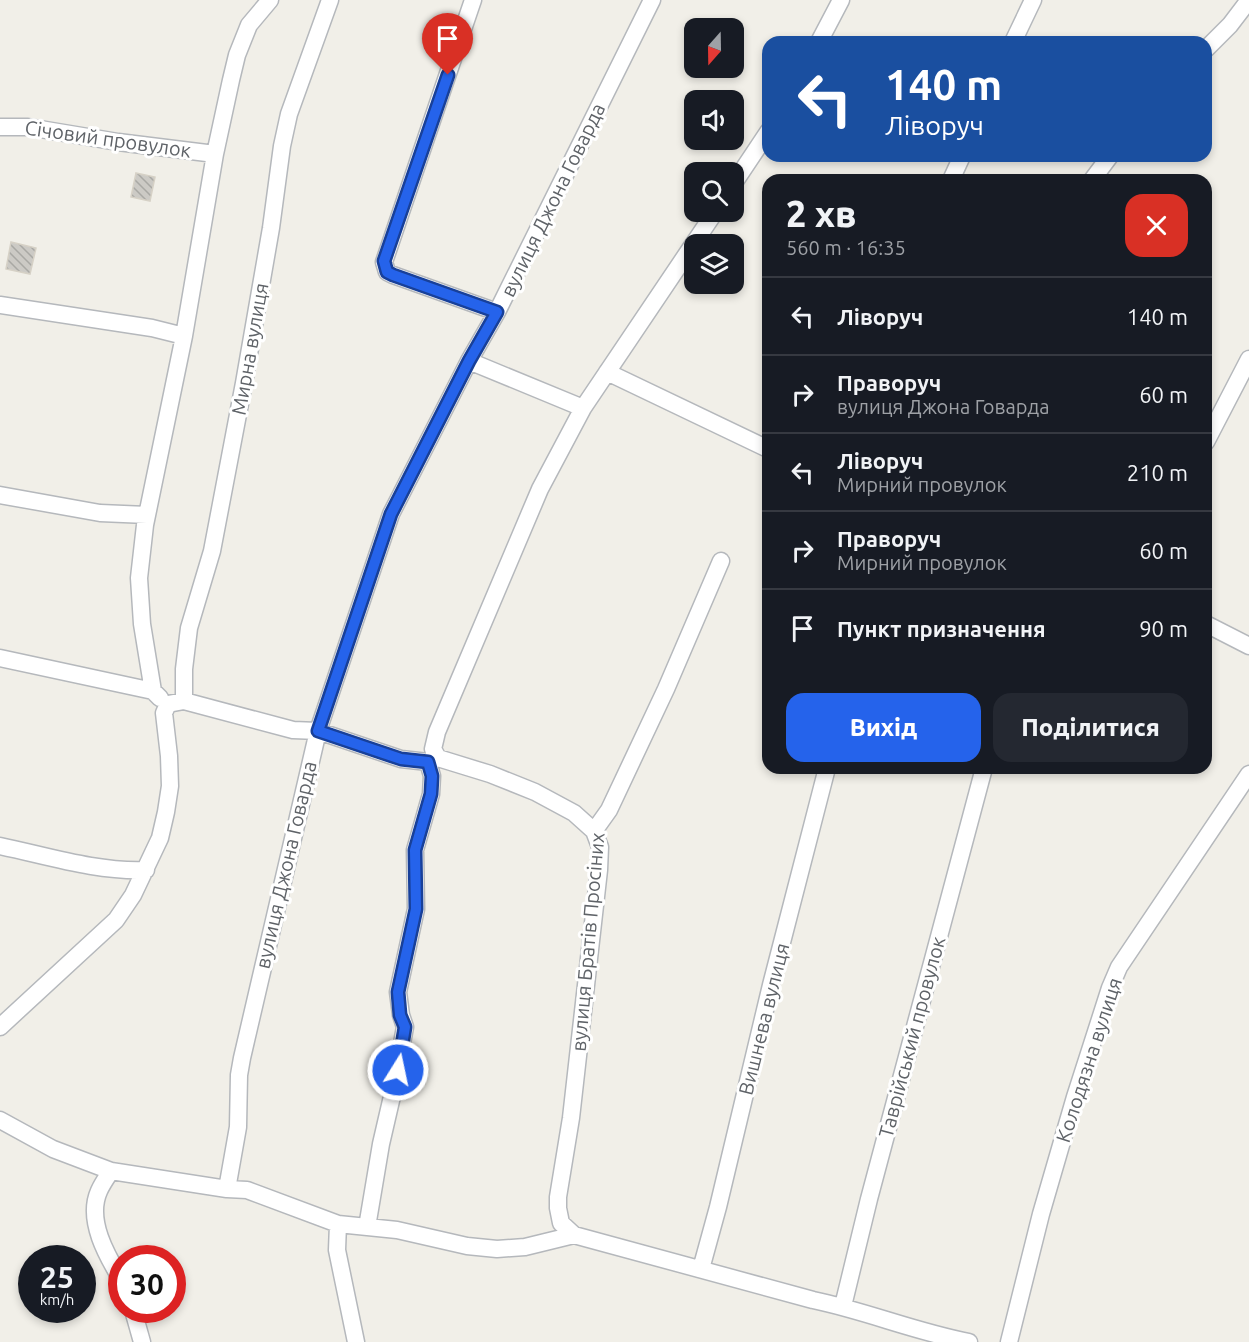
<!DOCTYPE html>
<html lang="uk">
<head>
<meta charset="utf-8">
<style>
  :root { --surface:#171b24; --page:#242831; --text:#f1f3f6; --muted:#9ea1a6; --line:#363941; --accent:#2563eb }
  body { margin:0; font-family:Ubuntu,sans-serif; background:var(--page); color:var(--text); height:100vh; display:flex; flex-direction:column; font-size:22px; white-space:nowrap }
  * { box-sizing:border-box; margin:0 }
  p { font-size:20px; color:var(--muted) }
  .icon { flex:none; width:33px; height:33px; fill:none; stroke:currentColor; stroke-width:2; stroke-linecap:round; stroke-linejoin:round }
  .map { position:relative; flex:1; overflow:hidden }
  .panel { position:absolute; left:762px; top:174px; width:450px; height:600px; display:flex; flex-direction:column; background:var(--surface); border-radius:18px; box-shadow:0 3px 9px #0003 }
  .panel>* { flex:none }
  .guide { position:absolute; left:762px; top:36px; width:450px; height:126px; border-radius:18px; box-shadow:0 3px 9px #0003; background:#1a4fa0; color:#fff; overflow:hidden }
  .needle { width:39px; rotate:200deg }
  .tools { position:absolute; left:684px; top:18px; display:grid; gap:12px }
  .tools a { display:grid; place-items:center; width:60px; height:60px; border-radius:12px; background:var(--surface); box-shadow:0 3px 9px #0003; font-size:30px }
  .speed { position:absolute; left:18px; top:1245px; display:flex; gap:12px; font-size:30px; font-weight:700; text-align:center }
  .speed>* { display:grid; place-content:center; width:78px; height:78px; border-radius:50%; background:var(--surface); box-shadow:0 3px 9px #0003; line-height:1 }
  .speed small { font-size:15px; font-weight:400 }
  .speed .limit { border:9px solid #d22; background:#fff; color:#111 }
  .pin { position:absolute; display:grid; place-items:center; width:51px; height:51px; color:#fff; margin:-62px -26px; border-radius:50% 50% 50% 0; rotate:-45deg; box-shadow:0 0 6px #0007 }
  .pin .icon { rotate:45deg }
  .me { position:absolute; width:66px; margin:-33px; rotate:10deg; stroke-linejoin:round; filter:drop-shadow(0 0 4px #0008) }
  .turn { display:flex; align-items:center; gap:21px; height:126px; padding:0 24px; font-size:27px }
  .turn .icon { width:78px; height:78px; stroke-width:2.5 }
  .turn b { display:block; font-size:42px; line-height:51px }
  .round { display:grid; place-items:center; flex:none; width:63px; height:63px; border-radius:18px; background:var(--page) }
  .overview { display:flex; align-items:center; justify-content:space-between; height:102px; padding:0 24px }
  h1 { font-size:36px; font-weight:800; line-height:45px }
  .action { display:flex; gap:12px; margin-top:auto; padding:12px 24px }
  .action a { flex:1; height:69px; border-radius:18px; background:var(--accent); color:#fff; font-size:24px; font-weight:800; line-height:69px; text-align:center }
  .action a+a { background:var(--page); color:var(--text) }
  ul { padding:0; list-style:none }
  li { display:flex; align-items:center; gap:18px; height:78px; padding:0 24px; border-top:2px solid var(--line) }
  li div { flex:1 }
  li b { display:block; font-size:22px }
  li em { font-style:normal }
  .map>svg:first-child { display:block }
  .building { fill:url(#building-back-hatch); stroke:#d6d1c6; stroke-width:1.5 }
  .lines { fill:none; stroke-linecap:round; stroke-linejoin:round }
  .minor-casing { stroke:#b5b8bc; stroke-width:19 }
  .minor { stroke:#fff; stroke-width:16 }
  .route-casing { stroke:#184099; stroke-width:15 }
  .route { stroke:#2563eb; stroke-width:10 }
  .labels { text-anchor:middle; stroke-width:6; stroke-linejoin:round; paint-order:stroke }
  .street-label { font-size:20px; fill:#5f6368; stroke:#fff }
</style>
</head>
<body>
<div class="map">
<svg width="1249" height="1342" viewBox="0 0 1249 1342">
  <defs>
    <pattern id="building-back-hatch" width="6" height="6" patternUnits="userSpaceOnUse" patternTransform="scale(1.5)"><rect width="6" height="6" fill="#cccac5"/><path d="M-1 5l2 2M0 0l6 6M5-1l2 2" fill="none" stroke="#a9a8a4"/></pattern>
  </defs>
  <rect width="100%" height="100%" fill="#f1efe8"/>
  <path class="building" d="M 136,173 L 155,177 L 150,201 L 131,197 Z
    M 11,242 L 36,248 L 30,274 L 6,269 Z"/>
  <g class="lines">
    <defs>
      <path id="minor" d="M 473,0 L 384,262 L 387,272 L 393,275 L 497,312
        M 819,42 L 841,0
        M 1013,42 L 1033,0
        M 1206,49 L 1230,25 L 1249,0
        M 0,127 L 28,127 L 118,142 L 215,154
        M 951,180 L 962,156
        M 1092,180 L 1110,156
        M 734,183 L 768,132
        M 0,305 L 152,328 L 184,336
        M 469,361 L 583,408
        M 607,372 L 768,449
        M 1206,442 L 1249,359
        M 0,495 L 100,513 L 147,515
        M 1206,624 L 1249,646
        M 0,658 L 153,691 L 160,698
        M 153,691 L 142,624 L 139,578 L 145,525 L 184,336 L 215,154 L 231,80 L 237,55 L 249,25 L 270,0
        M 184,701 L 184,669 L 189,628 L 212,551 L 244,383 L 271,228 L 282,146 L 289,114 L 330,0
        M 168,704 L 184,701 L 293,730 L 318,731 L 401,759 L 428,762 L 438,758 L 490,774 L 535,792 L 574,813 L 594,831
        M 438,758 L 433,749 L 437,732 L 540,489 L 583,408 L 715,212
        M 594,831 L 609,810 L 666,689 L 721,561
        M 0,846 C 48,856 97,872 146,870
        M 0,1027 L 116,920 L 133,895 L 160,838 L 166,812 L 170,786 L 169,756 L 164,713 L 168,704
        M 0,1120 L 53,1149 L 111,1171 L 227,1189 L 247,1190 L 338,1224 L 397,1230 L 467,1246 L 497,1249 L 525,1247 L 574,1235 L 813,1300 C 866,1311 916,1332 969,1342
        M 111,1171 C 107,1177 102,1184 99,1191 C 86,1220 107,1256 122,1281
        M 227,1189 L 238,1127 L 239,1075 L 242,1058 L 318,731 L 391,514 L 469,361 L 497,312 L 652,0
        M 338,1224 L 337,1250 L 356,1342
        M 367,1227 L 381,1144 L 393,1092 L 405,1027 L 401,1015 L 398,992 L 416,909 L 415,850 L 431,794 L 432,776 L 428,762
        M 574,1235 L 561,1223 L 558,1208 L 558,1197 L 571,1118 L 599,870 L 600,847 L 594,831
        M 701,1269 L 718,1207 L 771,985 L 827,768
        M 843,1306 L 869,1199 L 984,768
        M 133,1310 L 142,1342
        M 1009,1342 L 1041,1214 L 1075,1097 L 1110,988 L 1119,967 L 1249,774"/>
    </defs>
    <use href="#minor" class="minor-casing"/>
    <use href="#minor" class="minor"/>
  </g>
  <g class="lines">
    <defs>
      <path id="route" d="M 398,1070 L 405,1027 L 400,1015 L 398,992 L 416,909 L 415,850 L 431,794 L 432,776 L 428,762 L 401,759 L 318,731 L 391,514 L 469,361 L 497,312 L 393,275 L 387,272 L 384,261 L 448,75"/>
    </defs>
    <use href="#route" class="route-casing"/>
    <use href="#route" class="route"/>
  </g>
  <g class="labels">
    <g class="street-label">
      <text transform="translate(108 139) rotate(8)" y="7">Січовий провулок</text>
      <text transform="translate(553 200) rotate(-64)" y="7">вулиця Джона Говарда</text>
      <text transform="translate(250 349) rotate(-80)" y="7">Мирна вулиця</text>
      <text transform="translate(286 865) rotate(-77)" y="7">вулиця Джона Говарда</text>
      <text transform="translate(588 942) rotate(-85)" y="7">вулиця Братів Просіних</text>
      <text transform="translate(764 1019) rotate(-76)" y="7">Вишнева вулиця</text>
      <text transform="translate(912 1037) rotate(-75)" y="7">Таврійський провулок</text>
      <text transform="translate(1089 1060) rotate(-72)" y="7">Колодязна вулиця</text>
    </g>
  </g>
</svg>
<div class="tools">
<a><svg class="needle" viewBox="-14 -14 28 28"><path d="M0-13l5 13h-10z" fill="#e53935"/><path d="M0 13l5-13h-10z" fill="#9ea1a6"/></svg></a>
<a><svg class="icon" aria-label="sound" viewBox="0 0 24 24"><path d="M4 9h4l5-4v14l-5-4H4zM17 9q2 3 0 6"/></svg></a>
<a><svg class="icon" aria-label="search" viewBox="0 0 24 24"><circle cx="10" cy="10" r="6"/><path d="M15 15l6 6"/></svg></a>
<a><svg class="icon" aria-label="layers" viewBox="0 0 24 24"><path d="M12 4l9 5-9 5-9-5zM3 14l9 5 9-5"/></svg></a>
</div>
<div class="speed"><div>25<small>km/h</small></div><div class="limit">30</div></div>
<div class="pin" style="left:448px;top:75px;background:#d93025"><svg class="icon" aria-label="arrive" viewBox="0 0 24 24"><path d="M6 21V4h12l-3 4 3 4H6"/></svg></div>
<svg class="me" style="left:398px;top:1070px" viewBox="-20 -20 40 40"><circle r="17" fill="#2563eb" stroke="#fff" stroke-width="3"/><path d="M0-11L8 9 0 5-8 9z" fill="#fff"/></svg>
<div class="guide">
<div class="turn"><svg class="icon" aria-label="left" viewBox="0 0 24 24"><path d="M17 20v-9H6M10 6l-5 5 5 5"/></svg><div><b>140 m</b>Ліворуч</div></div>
</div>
<section class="panel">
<div class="overview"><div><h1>2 хв</h1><p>560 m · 16:35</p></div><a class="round" style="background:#d93025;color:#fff"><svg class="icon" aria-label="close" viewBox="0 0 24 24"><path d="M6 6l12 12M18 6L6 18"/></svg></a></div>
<ul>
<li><svg class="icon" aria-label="left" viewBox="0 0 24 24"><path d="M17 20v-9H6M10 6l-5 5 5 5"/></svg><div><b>Ліворуч</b></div><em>140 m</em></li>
<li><svg class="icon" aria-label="right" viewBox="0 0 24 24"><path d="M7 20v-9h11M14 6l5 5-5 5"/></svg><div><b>Праворуч</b><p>вулиця Джона Говарда</p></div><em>60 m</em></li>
<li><svg class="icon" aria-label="left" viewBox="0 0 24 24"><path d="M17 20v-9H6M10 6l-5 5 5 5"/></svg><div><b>Ліворуч</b><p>Мирний провулок</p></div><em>210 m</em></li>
<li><svg class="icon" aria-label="right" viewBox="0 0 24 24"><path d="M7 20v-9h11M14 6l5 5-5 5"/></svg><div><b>Праворуч</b><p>Мирний провулок</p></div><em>60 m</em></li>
<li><svg class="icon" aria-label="arrive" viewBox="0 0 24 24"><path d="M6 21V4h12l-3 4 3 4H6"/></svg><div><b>Пункт призначення</b></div><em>90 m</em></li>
</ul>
<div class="action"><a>Вихід</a><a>Поділитися</a></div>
</section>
</div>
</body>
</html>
